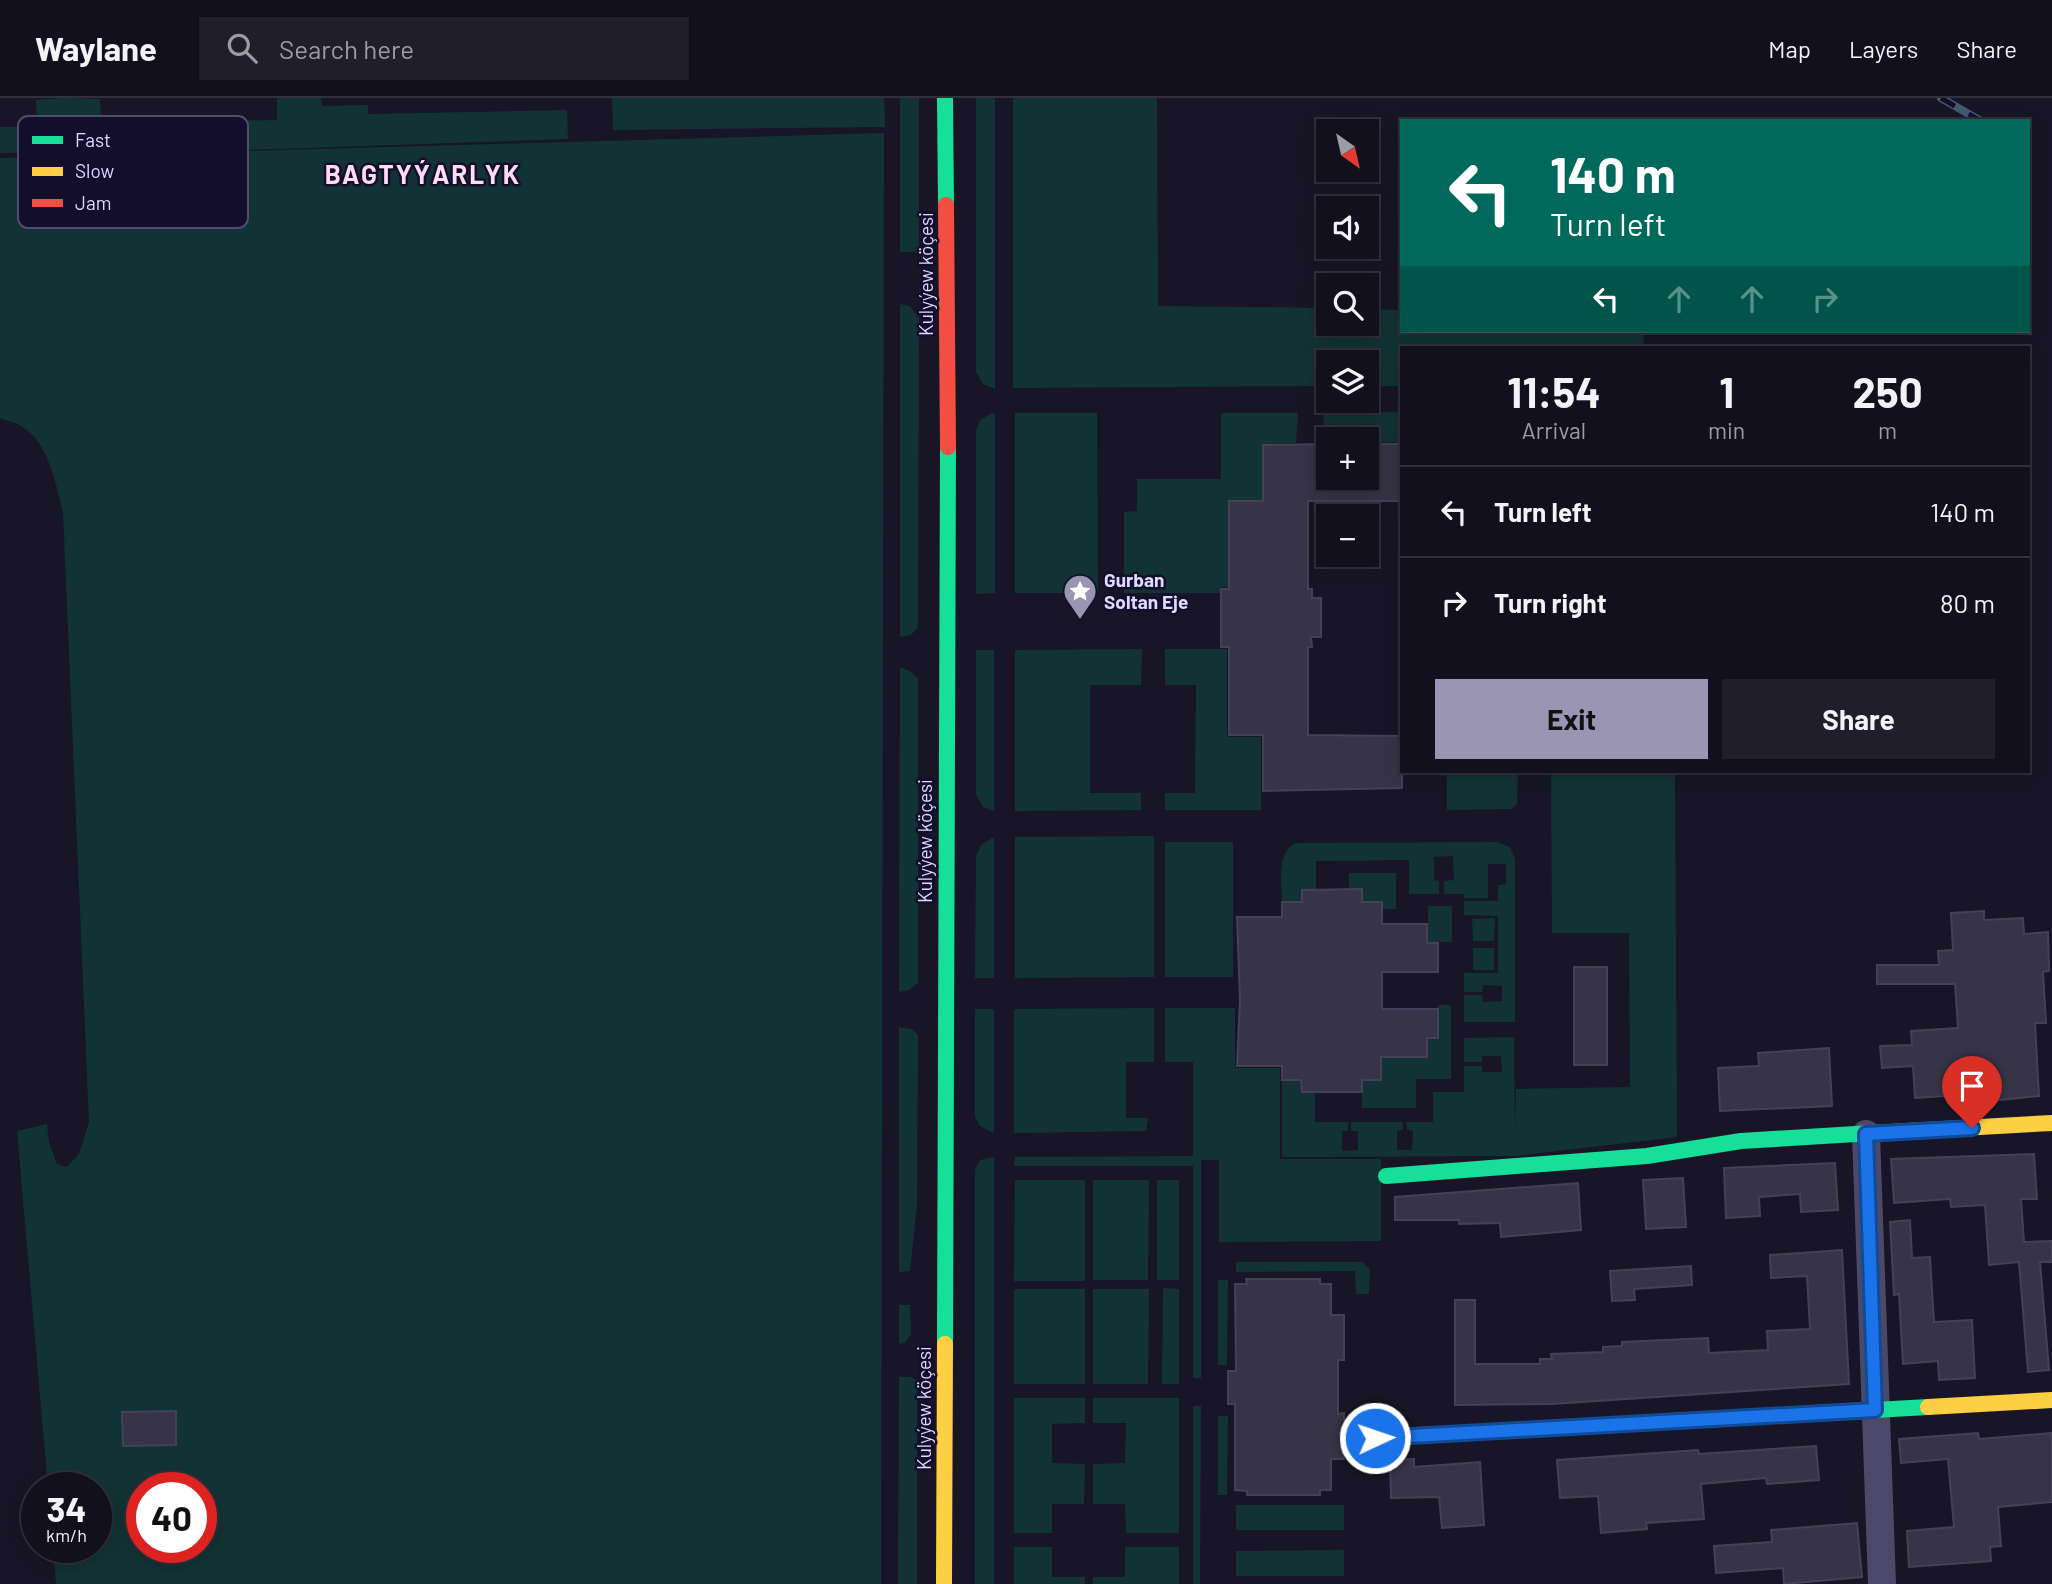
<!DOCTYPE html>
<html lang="en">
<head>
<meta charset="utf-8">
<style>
  :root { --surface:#12101c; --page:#1f1e29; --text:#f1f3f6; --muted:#9c9da3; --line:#31303b; --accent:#9995b3 }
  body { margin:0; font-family:Barlow,sans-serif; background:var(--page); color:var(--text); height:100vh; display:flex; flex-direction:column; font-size:26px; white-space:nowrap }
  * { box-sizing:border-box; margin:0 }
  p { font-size:23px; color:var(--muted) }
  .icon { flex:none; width:38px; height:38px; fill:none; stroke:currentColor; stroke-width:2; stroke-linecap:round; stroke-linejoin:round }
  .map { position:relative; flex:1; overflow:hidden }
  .sheet { position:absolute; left:1400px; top:248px; width:630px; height:427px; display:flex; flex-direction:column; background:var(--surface); border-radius:0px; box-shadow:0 4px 18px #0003,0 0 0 2px var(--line) }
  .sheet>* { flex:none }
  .banner { position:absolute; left:1400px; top:21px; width:630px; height:214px; border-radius:0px; box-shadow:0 4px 18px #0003,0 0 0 2px var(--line); background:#00695c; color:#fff; overflow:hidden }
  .needle { width:46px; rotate:146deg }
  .tools { position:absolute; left:1316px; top:21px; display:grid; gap:14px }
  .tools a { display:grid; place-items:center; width:63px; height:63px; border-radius:0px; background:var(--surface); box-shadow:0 4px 18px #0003,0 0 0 2px var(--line); font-size:35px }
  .speed { position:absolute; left:21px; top:1374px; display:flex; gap:14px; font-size:35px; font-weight:700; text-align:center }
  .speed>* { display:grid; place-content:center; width:91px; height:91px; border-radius:50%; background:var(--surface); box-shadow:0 4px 18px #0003,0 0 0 2px var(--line); line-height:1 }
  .speed small { font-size:18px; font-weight:400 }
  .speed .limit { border:10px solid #d22; background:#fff; color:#111 }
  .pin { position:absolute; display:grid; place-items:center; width:60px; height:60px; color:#fff; margin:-72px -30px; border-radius:50% 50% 50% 0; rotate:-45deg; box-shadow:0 0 7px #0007 }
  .pin .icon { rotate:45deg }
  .me { position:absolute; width:77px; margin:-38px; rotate:87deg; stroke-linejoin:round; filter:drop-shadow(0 0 5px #0008) }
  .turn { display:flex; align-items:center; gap:24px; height:147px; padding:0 35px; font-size:32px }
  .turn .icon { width:91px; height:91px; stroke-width:2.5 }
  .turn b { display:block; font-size:49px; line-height:60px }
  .lanes { display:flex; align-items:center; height:66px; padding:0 35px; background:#0003; justify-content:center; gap:35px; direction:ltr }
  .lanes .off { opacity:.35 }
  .eta { display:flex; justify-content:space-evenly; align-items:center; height:119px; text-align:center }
  .eta b { font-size:42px; font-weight:700; line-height:49px }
  .primary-button { display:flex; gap:14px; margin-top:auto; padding:14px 35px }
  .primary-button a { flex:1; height:80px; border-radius:0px; background:var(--accent); color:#111; font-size:28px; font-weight:700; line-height:80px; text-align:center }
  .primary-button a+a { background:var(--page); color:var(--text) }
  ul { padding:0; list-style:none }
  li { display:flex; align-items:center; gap:21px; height:91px; padding:0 35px; border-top:2px solid var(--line) }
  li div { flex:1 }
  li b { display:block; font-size:26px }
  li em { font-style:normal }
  header { display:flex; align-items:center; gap:42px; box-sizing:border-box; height:98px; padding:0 35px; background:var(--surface); border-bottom:2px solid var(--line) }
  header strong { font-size:33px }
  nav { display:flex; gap:38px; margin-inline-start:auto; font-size:24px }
  .search { width:490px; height:63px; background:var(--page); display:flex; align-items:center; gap:18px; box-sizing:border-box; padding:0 24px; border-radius:0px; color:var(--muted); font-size:26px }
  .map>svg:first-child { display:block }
  .green { fill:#123335; fill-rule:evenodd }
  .building { fill:#373447; stroke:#45405a; stroke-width:2 }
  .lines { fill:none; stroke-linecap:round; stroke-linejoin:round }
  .street { stroke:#4b4967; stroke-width:28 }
  .fast { stroke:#16e098; stroke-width:16 }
  .slow { stroke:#ffcf43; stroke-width:16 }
  .jam { stroke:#f24e42; stroke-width:16 }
  .rail-casing { stroke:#455a70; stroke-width:8 }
  .rail { stroke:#140e2d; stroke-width:5; stroke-dasharray:16; stroke-linecap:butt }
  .route-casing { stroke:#114b97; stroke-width:18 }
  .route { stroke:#1a73e8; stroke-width:12 }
  .labels { text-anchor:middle; stroke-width:5; stroke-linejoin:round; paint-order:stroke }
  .street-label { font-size:19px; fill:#dfdaff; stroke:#140e2d }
  .poi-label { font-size:19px; font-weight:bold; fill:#dfdaff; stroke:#140e2d; text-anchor:start }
  .district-label { font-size:26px; font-weight:bold; letter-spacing:2px; fill:#ffdcf2; stroke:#140e2d }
  .key { fill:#140e2d; stroke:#514b6c; stroke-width:2 }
  .key-label { font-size:19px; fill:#dfdaff }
</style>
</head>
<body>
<header>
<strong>Waylane</strong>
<div class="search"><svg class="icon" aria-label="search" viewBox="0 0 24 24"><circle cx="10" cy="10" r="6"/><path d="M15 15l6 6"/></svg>Search here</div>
<nav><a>Map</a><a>Layers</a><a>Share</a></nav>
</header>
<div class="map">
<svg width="2052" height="1486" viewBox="0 0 2052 1486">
  <rect width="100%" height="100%" fill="#181526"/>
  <path class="green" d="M 65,0 L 100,1 L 101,25 L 277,22 L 277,0 L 321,0 L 322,8 L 368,7 L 368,16 L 567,12 L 568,41 L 278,51 L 0,55 L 0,29 L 37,29 L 36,2 Z
    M 612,0 L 884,0 L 885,29 L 613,32 Z
    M 900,0 L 919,0 L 919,154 L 900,154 Z
    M 976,0 L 995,0 L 995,291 L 983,286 L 976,274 Z
    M 1013,0 L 1157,0 L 1158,208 L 1328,210 L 1328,226 L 1367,226 L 1367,211 L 1402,212 L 1402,233 L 1643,233 L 1644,250 L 1402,250 L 1402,288 L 1367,288 L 1367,264 L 1328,264 L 1328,288 L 1013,290 Z
    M 884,35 L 881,1486 L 56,1486 L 53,1449 L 96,1449 L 96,1390 L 48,1389 L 17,1033 L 47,1026 L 49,1045 L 57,1066 L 67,1069 L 79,1056 L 89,1024 L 63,415 C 56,387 49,344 21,328 C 15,324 6,323 0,320 L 0,60 ZM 142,1390 L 201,1390 L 201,1449 L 142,1449 Z
    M 900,206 L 910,208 L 919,220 L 918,529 L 911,537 L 900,539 Z
    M 1402,314 L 1402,345 L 1328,341 L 1328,345 L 1325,345 L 1323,315 Z
    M 992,315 L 995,315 L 995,495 L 976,496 L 976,333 L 980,322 Z
    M 1015,315 L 1097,315 L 1098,495 L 1015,495 Z
    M 1221,315 L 1298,315 L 1296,345 L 1262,346 L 1262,402 L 1228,402 L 1228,489 L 1220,489 L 1220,495 L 1124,495 L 1124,414 L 1137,413 L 1137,381 L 1221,381 Z
    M 1142,551 L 1141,587 L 1090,587 L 1090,695 L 1141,695 L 1141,712 L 1015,713 L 1015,552 Z
    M 1165,551 L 1227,551 L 1227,639 L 1261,639 L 1261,712 L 1165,712 L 1165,695 L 1195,695 L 1196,587 L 1165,587 Z
    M 976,552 L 994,552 L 994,713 L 983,709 L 976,697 Z
    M 900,569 L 910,573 L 918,580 L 918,885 L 909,892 L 899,894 Z
    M 1447,674 L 1518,674 L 1517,706 L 1511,711 L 1447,712 Z
    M 1551,674 L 1675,674 L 1677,1039 L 1515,1058 L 1282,1059 L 1282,983 L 1301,983 L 1301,994 L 1315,995 L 1315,1024 L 1348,1024 L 1348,1033 L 1342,1033 L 1342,1053 L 1358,1052 L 1358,1033 L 1351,1033 L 1351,1024 L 1403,1024 L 1403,1032 L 1397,1033 L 1397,1052 L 1412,1052 L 1413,1033 L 1407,1032 L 1406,1024 L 1433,1024 L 1433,994 L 1464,994 L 1464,968 L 1482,968 L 1482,974 L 1502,974 L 1501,958 L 1482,958 L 1482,964 L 1464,964 L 1464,940 L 1514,939 L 1515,1031 L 1516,991 L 1630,989 L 1629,835 L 1552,835 Z
    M 1154,738 L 1154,879 L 1015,880 L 1015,739 Z
    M 994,739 L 994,880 L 975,880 L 976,758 L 981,747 Z
    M 1165,744 L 1233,744 L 1233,879 L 1165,879 Z
    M 1497,744 L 1510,749 L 1515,761 L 1515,924 L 1464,924 L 1464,897 L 1482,897 L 1483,904 L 1502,903 L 1502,888 L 1483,887 L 1482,894 L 1464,894 L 1464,875 L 1498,875 L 1498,818 L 1464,817 L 1464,803 L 1498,803 L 1498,787 L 1506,786 L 1506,766 L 1488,766 L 1488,800 L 1464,800 L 1464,796 L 1444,796 L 1444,783 L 1454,782 L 1453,758 L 1434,759 L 1434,782 L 1439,783 L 1439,796 L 1409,796 L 1409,762 L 1316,763 L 1316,791 L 1301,791 L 1301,804 L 1282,804 C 1282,784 1276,756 1295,745 Z
    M 1349,775 L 1396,775 L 1396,811 L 1382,811 L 1382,803 L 1362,803 L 1362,791 L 1349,791 Z
    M 1428,808 L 1452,808 L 1452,844 L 1428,844 Z
    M 1495,820 L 1494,843 L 1473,843 L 1472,821 Z
    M 1473,850 L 1494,850 L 1494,872 L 1473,872 Z
    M 1438,907 L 1451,907 L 1451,981 L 1416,981 L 1416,1010 L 1362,1010 L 1362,983 L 1382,982 L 1382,960 L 1428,959 L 1428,941 L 1438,940 Z
    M 1154,910 L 1154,964 L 1126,964 L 1126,1020 L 1148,1020 L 1146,1033 L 1014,1035 L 1014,911 Z
    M 1165,910 L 1235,910 L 1235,970 L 1280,970 L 1280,1061 L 1381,1061 L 1381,1143 L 1219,1144 L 1219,1062 L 1201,1062 L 1201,1280 L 1193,1280 L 1193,1068 L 1014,1068 L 1015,1059 L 1193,1058 L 1193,964 L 1165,964 Z
    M 975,911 L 994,911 L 994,1035 L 980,1028 L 975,1019 Z
    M 899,929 L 912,931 L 918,937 L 917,1107 L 910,1173 L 899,1174 Z
    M 994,1059 L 994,1486 L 975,1486 L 975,1072 L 980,1062 Z
    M 1015,1082 L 1085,1082 L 1085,1183 L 1014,1183 Z
    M 1093,1082 L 1149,1082 L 1148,1182 L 1093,1182 Z
    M 1157,1082 L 1179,1082 L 1179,1182 L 1157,1182 Z
    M 1236,1164 L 1363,1164 L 1370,1172 L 1369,1196 L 1356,1196 L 1355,1173 L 1236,1174 Z
    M 1218,1182 L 1228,1182 L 1227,1267 L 1218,1267 Z
    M 1163,1190 L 1179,1191 L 1179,1286 L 1162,1286 Z
    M 1014,1191 L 1085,1191 L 1085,1286 L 1014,1286 Z
    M 1093,1191 L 1149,1191 L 1148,1286 L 1093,1286 Z
    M 899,1207 L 910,1207 L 911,1236 L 905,1245 L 899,1246 Z
    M 899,1279 L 911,1279 L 917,1282 L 917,1486 L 898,1486 Z
    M 1014,1300 L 1085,1300 L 1085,1325 L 1052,1326 L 1052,1365 L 1085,1366 L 1084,1406 L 1052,1406 L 1052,1435 L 1014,1435 Z
    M 1093,1300 L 1179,1300 L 1179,1435 L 1126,1435 L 1125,1406 L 1093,1406 L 1093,1366 L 1125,1365 L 1126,1325 L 1093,1325 Z
    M 1193,1308 L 1201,1308 L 1200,1486 L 1193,1486 Z
    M 1218,1318 L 1228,1318 L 1227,1397 L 1218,1397 Z
    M 1236,1407 L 1344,1407 L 1344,1432 L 1236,1432 Z
    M 1014,1449 L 1052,1449 L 1052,1479 L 1085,1479 L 1085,1486 L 1014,1486 Z
    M 1125,1449 L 1179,1449 L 1179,1486 L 1093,1486 L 1093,1479 L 1125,1479 Z
    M 1344,1452 L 1344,1478 L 1236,1478 L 1236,1453 Z"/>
  <path class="building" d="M 1328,346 L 1328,380 L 1367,380 L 1367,346 L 1402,346 L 1402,403 L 1308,403 L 1308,491 L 1312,491 L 1312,500 L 1321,500 L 1321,539 L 1311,539 L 1312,549 L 1308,549 L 1308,637 L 1402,638 L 1402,690 L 1263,693 L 1263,637 L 1229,637 L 1229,549 L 1221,549 L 1221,491 L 1229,491 L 1229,403 L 1263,403 L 1263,347 Z
    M 1362,791 L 1362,804 L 1382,804 L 1382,826 L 1427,826 L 1427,845 L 1438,845 L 1438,874 L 1382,874 L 1382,911 L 1438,911 L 1438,940 L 1427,940 L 1427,959 L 1381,959 L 1381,982 L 1362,982 L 1362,994 L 1302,994 L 1301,982 L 1282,982 L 1282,968 L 1237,968 L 1240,902 L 1237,819 L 1282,819 L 1282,804 L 1302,804 L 1302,792 Z
    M 1984,813 L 1984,822 L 2023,820 L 2024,836 L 2048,834 L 2049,873 L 2043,874 L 2046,925 L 2035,925 L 2039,998 L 1962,1006 L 1961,997 L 1915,1000 L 1913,968 L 1882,970 L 1880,948 L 1912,947 L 1911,933 L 1958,930 L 1955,886 L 1877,886 L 1877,867 L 1939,867 L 1938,853 L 1953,852 L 1951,815 Z
    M 1574,869 L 1607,869 L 1607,967 L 1574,967 Z
    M 1829,950 L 1832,1008 L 1720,1013 L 1718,970 L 1759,968 L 1758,955 Z
    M 2034,1056 L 2037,1101 L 2021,1101 L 2024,1144 L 2052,1143 L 2052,1164 L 2040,1164 L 2049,1272 L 2028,1274 L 2019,1164 L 1989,1167 L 1985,1107 L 1951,1109 L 1950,1101 L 1894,1105 L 1891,1061 Z
    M 1835,1065 L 1838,1112 L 1801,1114 L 1800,1096 L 1759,1099 L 1760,1118 L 1726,1120 L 1724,1070 Z
    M 1683,1080 L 1686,1129 L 1646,1131 L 1643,1082 Z
    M 1578,1085 L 1581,1132 L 1501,1139 L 1500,1125 L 1459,1126 L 1459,1122 L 1395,1122 L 1395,1099 Z
    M 1910,1122 L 1912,1160 L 1930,1159 L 1934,1224 L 1972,1222 L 1975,1280 L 1939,1282 L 1938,1263 L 1903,1266 L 1899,1196 L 1894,1197 L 1890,1124 Z
    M 1842,1152 L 1849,1286 L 1552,1306 L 1455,1307 L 1455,1202 L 1475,1202 L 1475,1266 L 1540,1266 L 1540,1261 L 1552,1261 L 1551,1256 L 1603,1254 L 1603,1249 L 1622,1248 L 1622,1244 L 1708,1240 L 1709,1255 L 1768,1252 L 1767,1233 L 1810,1231 L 1807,1178 L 1771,1180 L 1770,1157 Z
    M 1691,1168 L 1692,1187 L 1634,1191 L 1635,1202 L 1612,1203 L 1610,1173 Z
    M 1246,1181 L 1320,1181 L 1320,1186 L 1331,1186 L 1331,1217 L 1344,1217 L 1344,1262 L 1338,1262 L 1338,1316 L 1344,1315 L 1344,1361 L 1331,1361 L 1331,1392 L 1320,1392 L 1320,1397 L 1247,1397 L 1247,1393 L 1235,1392 L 1235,1306 L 1228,1306 L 1228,1273 L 1236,1273 L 1235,1186 L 1247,1186 Z
    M 176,1313 L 176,1347 L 123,1348 L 122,1314 Z
    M 1978,1335 L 1979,1341 L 2052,1335 L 2052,1404 L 1998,1409 L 2001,1448 L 1990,1449 L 1991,1463 L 1909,1469 L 1907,1433 L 1954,1429 L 1948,1361 L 1901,1365 L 1899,1341 Z
    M 1816,1348 L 1819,1382 L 1767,1386 L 1766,1380 L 1701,1386 L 1704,1421 L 1646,1425 L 1647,1431 L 1601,1435 L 1598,1398 L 1560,1400 L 1557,1362 L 1698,1352 L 1699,1356 Z
    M 1414,1361 L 1414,1369 L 1480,1364 L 1484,1427 L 1442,1430 L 1439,1399 L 1391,1400 L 1390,1362 Z
    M 1857,1425 L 1862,1479 L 1784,1486 L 1783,1470 L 1716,1475 L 1714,1448 L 1772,1444 L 1771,1432 Z"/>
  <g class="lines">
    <path class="street" d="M 1866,1036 L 1882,1486"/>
    <path class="fast" d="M 945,0 L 946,107
      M 1386,1078 L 1647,1058 L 1741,1043 L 1872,1035
      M 945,1246 L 948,349
      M 1375,1340 L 1928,1309"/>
    <path class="slow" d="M 1872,1035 L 2052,1025
      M 1928,1309 L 2052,1302
      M 944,1486 L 945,1246"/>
    <path class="jam" d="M 946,107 L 948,349"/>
    <defs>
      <path id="rail" d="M 1941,0 L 1981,23"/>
    </defs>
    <use href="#rail" class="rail-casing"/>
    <use href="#rail" class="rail"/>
  </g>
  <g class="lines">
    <defs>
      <path id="route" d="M 1375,1340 L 1875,1312 L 1866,1036 L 1972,1030"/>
    </defs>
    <use href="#route" class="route-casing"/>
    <use href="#route" class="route"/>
  </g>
  <defs>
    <symbol id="sight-pin" viewBox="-11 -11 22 30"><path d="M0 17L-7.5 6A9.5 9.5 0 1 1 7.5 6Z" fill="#9995b3" stroke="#140e2d"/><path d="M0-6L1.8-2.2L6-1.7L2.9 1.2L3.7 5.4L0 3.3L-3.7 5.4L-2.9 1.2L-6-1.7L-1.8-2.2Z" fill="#fff"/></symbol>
  </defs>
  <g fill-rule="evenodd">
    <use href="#sight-pin" x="1061" y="474" width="38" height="52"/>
  </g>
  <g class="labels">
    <g class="street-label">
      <text transform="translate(926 176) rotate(-90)" y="7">Kulyýew köçesi</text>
      <text transform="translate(925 743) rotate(-90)" y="7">Kulyýew köçesi</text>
      <text transform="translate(924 1310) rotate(-90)" y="7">Kulyýew köçesi</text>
    </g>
    <g class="poi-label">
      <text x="1104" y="489">Gurban<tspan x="1104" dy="22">Soltan Eje</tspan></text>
    </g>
    <g class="district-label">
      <text x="423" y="86">BAGTYÝARLYK</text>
    </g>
  </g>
  <rect x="18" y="18" width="230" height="112" rx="10" class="key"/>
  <rect x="32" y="38" width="31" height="8" fill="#16e098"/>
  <rect x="32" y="69" width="31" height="9" fill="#ffcf43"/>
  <rect x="32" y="101" width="31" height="8" fill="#f24e42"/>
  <g class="key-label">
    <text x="75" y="49">Fast</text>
    <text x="75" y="80">Slow</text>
    <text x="75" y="112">Jam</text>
  </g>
</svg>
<div class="tools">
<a><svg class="needle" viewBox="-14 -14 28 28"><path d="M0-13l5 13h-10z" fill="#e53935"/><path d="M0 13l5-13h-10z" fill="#9c9da3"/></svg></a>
<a><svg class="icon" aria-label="sound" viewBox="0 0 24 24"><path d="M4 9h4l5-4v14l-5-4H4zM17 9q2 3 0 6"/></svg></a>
<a><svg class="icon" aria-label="search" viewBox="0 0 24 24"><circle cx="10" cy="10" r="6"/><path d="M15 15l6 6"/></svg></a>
<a><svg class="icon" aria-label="layers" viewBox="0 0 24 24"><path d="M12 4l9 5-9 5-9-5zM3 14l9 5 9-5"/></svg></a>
<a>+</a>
<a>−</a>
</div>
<div class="speed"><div>34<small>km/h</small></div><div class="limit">40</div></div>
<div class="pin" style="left:1972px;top:1030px;background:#d93025"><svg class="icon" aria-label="arrive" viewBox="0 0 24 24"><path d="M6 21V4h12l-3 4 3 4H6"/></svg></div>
<svg class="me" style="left:1375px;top:1340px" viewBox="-20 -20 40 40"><circle r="17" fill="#1a73e8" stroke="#fff" stroke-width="3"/><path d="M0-11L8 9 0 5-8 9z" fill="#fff"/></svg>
<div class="banner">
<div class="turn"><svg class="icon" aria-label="left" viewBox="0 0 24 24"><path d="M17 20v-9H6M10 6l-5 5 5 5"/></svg><div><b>140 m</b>Turn left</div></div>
<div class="lanes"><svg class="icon" aria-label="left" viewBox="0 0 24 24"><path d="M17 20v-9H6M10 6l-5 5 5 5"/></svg><svg class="icon off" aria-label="ahead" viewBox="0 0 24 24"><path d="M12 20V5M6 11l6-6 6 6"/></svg><svg class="icon off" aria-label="ahead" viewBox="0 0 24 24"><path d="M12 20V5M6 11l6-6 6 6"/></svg><svg class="icon off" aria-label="right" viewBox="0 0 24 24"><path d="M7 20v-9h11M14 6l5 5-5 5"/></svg></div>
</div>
<section class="sheet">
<div class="eta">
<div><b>11:54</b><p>Arrival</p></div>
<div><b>1</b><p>min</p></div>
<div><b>250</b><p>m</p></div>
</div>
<ul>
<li><svg class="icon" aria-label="left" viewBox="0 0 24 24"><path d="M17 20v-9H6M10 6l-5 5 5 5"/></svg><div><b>Turn left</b></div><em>140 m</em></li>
<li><svg class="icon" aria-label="right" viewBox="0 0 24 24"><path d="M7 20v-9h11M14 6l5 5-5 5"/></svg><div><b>Turn right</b></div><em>80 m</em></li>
</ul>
<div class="primary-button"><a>Exit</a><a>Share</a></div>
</section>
</div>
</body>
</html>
